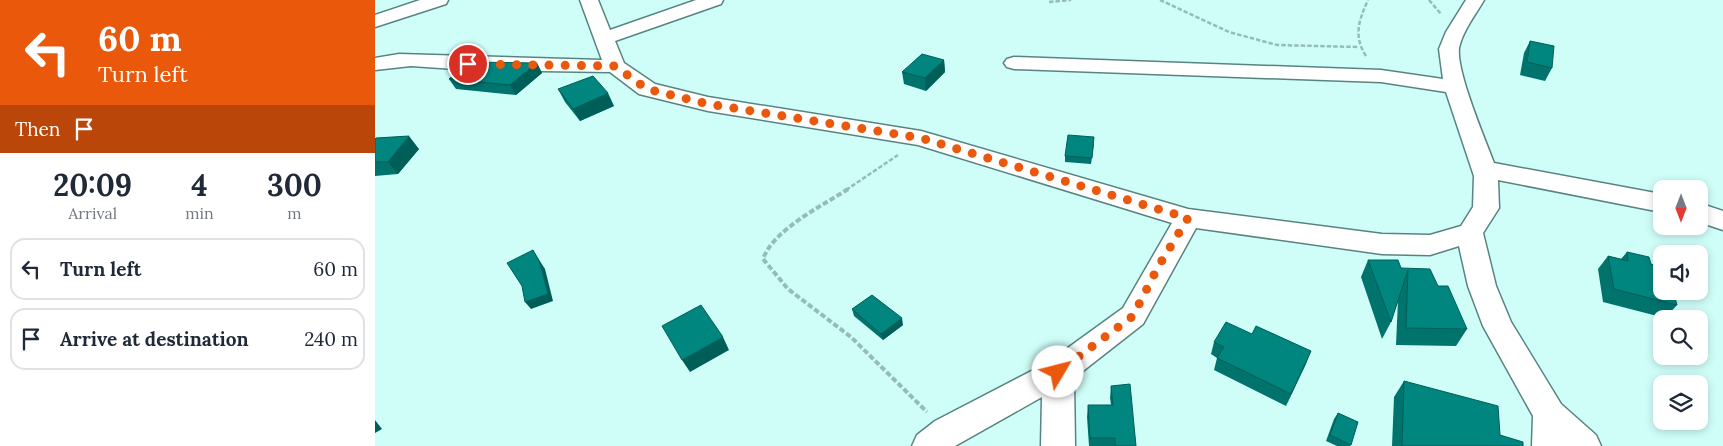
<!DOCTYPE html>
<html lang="en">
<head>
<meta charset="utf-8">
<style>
  :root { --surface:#fff; --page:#f6f6f7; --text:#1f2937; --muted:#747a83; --line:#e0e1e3 }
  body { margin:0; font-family:Lora,serif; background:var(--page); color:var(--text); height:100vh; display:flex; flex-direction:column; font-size:19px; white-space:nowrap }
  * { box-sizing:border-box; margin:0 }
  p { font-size:16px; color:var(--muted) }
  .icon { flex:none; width:28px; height:28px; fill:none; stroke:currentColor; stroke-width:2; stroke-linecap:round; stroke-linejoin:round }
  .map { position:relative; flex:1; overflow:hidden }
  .drawer { display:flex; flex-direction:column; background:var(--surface); width:375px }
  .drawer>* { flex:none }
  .hud { background:#ea580c; color:#fff; overflow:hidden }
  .needle { width:32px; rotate:180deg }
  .tools { position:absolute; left:1278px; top:180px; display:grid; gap:10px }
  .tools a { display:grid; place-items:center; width:55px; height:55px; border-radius:10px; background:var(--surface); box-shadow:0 2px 8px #0003; font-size:25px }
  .pin { position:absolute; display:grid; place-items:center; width:42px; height:42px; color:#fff; margin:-21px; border:2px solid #fff; border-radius:50%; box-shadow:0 1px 5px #0007 }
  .me { position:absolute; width:55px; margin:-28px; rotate:53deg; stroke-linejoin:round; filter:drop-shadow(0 0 4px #0008) }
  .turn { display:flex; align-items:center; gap:18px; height:105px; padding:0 15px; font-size:22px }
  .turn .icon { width:65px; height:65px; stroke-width:2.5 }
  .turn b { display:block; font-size:35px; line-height:42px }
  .then { display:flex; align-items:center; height:48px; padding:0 15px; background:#0003; gap:10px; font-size:19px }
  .eta { display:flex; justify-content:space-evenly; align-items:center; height:85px; text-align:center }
  .eta b { font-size:30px; font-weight:800; line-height:35px }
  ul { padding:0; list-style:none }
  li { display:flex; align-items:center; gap:15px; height:62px; margin:0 10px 8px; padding:0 5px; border:2px solid var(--line); border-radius:15px }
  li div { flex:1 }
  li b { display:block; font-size:19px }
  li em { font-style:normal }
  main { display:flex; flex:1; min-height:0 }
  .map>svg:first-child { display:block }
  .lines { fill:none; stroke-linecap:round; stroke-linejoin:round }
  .minor-casing { stroke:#588480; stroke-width:3 }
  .path-far1 { stroke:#96bcb8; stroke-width:2.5; stroke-dasharray:4.5 2; stroke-linecap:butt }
  .path { stroke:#96bcb8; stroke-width:4; stroke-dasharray:5.5 2.5; stroke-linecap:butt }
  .minor { fill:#fff; fill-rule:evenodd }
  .wall { fill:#00736d }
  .shaded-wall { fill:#005e59 }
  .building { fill:#00867f; stroke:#005e59 }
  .route { stroke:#ea580c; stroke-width:9; stroke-dasharray:0 16.2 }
</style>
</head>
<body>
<main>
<section class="drawer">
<div class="hud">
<div class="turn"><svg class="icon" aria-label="left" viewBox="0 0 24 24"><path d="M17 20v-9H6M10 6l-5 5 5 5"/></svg><div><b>60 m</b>Turn left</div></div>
<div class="then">Then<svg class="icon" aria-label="arrive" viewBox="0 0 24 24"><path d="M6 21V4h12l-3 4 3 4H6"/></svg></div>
</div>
<div class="eta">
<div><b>20:09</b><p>Arrival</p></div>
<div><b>4</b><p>min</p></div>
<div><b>300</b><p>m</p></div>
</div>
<ul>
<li><svg class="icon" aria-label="left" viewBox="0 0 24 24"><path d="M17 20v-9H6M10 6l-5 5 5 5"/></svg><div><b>Turn left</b></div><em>60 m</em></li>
<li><svg class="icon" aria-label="arrive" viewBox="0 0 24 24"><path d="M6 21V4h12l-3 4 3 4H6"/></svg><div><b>Arrive at destination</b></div><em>240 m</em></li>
</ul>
</section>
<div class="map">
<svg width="1348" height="446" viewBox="0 0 1348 446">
  <rect width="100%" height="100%" fill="#cffef9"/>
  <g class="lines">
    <defs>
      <path id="minor" d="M 45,0 L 73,0 L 71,4 L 0,27 L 0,15 Z
        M 205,0 L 223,0 L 235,30 L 321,0 L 348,0 L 346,4 L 240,41 L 249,63 L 280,84 L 333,97 L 546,131 L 813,209 L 1007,234 L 1055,235 L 1086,226 L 1098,207 L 1099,176 L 1071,92 L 1006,82 L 639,69 L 632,67 L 629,63 L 632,59 L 639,57 L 1006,70 L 1068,79 L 1064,49 L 1071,32 L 1091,0 L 1109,0 C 1101,14 1087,32 1084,48 C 1081,71 1110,139 1119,163 L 1286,194 L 1286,212 L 1123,180 L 1124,208 L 1108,233 L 1121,286 L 1136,322 L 1186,404 L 1221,435 L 1226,446 L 1157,446 L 1158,416 L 1108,326 L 1093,286 L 1084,246 L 1055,255 L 1007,254 L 821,228 L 768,324 L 699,378 L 700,446 L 666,446 L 667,397 L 580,446 L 537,446 L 542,435 L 560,421 L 672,363 L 748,308 L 797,223 L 543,145 L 333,111 L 264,94 L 235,72 L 95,70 L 36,66 L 0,70 L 0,58 L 24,54 L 227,60 Z
        M 1324,203 L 1348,211 L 1348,230 L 1324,222 Z"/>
    </defs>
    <use href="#minor" class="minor-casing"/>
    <path class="path-far1" d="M 785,0 L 854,32 L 902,45 L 983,47
      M 1054,0 L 1066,14
      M 674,2 L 696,0
      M 991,56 C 978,36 984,20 993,0
      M 471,190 L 523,155"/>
    <path class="path" d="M 473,189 C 447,206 399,229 388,259 L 413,289 L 476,337 L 552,412"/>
    <use href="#minor" class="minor"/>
  </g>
  <path class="wall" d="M 1155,41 L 1177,68 L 1170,81 L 1145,75 L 1149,53 Z
    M 569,60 L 570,72 L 551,91 L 529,84 L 527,72 Z
    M 162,63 L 167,73 L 141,95 L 81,89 L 74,79 Z
    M 183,89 L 239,106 L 205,121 L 190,102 Z
    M 0,139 L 44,149 L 23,174 L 0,176 Z
    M 719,144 L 716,164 L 690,162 L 690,156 Z
    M 1252,252 L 1276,264 L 1302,305 L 1290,318 L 1228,302 L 1223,269 L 1233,256 L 1246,259 Z
    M 993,260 L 1026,268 L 1063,286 L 1092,329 L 1081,346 L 1021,345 L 1023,300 L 1016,322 L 1007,339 L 986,277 Z
    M 477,309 L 528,325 L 508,340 L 479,316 Z
    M 877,334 L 936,351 L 911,406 L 839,370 L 842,358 L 836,354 L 839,342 Z
    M 1029,381 L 1125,435 L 1148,446 L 1017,446 L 1019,397 Z
    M 736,386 L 761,446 L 714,446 L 712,417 L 713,405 L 736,405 L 735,398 Z
    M 963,413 L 976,445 L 975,446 L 962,446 L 951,441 L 959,419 Z"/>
  <path class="shaded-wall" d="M 569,60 L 570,72 L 551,91 L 550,78 Z
    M 162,63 L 167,73 L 141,95 L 135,85 Z
    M 233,93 L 239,106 L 205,121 L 198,109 Z
    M 34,136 L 44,149 L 23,174 L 13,162 Z
    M 158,250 L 170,269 L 178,301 L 156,309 L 150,302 Z
    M 527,318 L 528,325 L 508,340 L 506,334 Z
    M 348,337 L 354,350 L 315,372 L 307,360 Z
    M 936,351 L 931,364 L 911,406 L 916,394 Z
    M 0,420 L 7,429 L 0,433 Z"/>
  <path class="building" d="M 1155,41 L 1179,46 L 1177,68 L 1152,62 Z
    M 547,54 L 569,60 L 550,78 L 527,72 Z
    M 95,62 L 162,63 L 135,85 L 74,79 Z
    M 218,76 L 233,93 L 198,109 L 183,89 Z
    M 693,135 L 719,137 L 717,158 L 690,156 Z
    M 34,136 L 13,162 L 0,162 L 0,139 L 1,138 Z
    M 158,250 L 165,263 L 173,294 L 150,302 L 147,286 L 132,263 Z
    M 1252,252 L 1274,257 L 1276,264 L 1286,267 L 1286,291 L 1298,291 L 1302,305 L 1239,289 L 1233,256 L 1253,261 Z
    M 993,260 L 1023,260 L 1026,268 L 1055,269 L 1063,286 L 1073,286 L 1092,329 L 1031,328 L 1033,270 L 1016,322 Z
    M 497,295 L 527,318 L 506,334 L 477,309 Z
    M 326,305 L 348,337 L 307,360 L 287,326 Z
    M 851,322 L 877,334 L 881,326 L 936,351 L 916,394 L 842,358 L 849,347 L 839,342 Z
    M 1029,381 L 1123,406 L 1125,435 L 1148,442 L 1148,446 L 1027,446 Z
    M 755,384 L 761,446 L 740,446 L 740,438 L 715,438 L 713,405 L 738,405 L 736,386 Z
    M 963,413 L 983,422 L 976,445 L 955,435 Z"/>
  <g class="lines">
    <path class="route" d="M 93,64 L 240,66 L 272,89 L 333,104 L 546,138 L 813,218 L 783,267 L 758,316 L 683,372"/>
  </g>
</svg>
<div class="tools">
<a><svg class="needle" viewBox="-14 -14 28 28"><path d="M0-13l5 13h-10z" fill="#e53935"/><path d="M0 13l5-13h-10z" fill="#747a83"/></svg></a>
<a><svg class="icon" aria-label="sound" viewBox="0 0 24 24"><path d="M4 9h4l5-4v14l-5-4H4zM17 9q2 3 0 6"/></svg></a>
<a><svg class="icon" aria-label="search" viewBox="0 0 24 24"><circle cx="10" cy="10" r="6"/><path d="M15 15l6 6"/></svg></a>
<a><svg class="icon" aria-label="layers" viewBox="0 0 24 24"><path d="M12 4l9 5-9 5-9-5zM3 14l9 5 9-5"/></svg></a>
</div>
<div class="pin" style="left:93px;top:64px;background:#d93025"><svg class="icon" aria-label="arrive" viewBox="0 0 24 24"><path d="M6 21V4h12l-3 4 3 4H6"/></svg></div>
<svg class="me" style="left:683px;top:372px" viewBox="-20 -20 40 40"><circle r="19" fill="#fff"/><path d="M0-13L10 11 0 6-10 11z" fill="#ea580c"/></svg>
</div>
</main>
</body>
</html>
